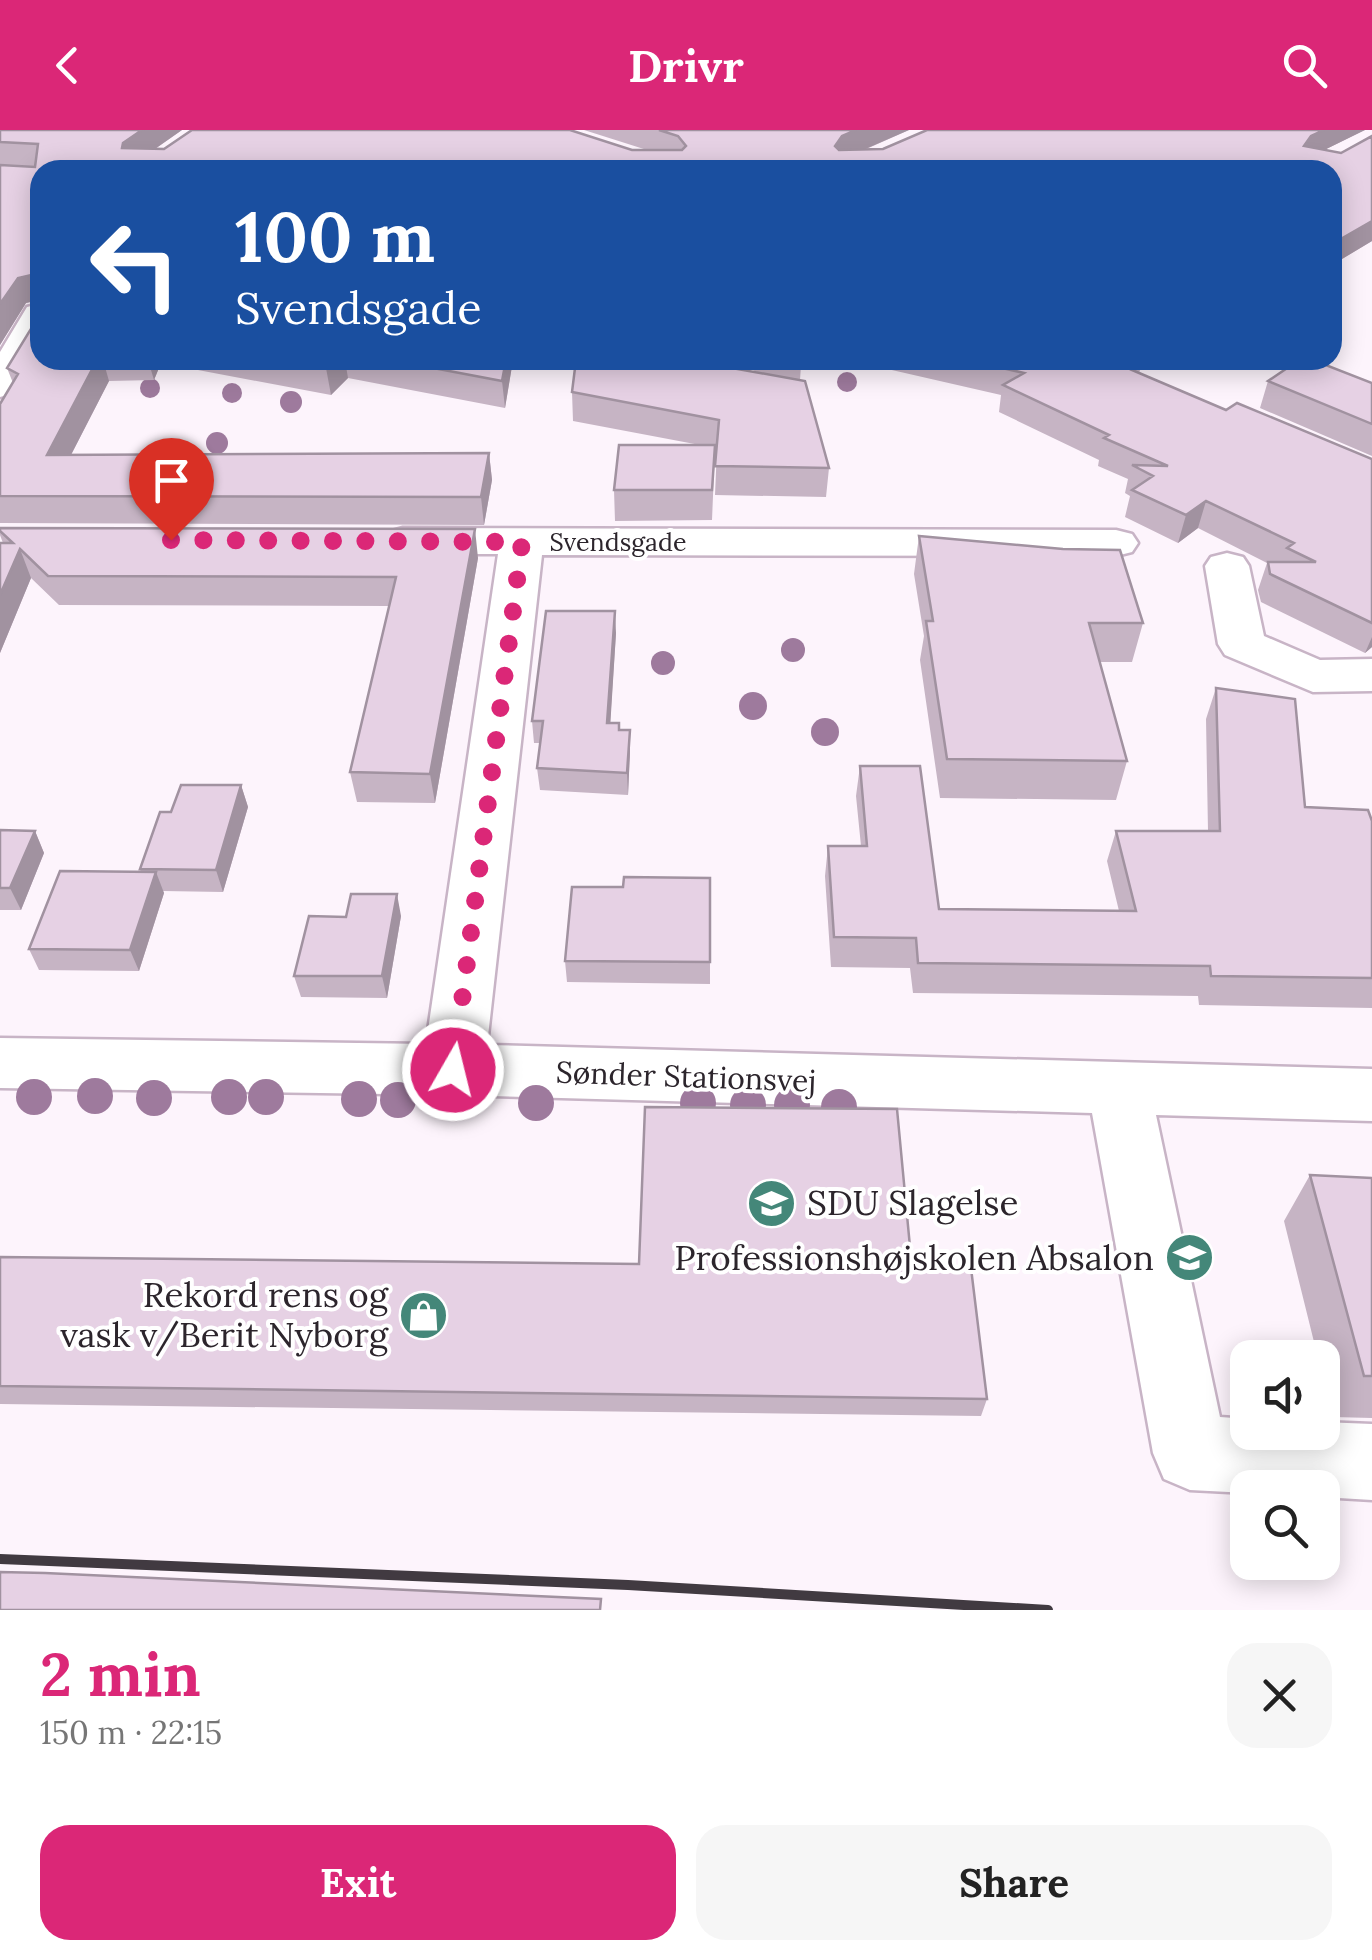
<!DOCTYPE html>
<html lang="en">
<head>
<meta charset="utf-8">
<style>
  :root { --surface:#fff; --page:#f6f6f6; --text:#222; --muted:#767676; --accent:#db2777 }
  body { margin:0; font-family:Lora,serif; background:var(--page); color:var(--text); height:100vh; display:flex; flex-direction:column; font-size:38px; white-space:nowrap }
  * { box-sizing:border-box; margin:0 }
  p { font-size:32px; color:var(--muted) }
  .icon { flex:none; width:55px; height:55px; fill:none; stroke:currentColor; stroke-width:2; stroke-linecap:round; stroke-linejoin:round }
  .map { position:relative; height:1480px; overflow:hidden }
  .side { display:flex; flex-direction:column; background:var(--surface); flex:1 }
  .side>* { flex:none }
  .hud { position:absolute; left:30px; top:30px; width:1312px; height:210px; border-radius:30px; box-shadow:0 5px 25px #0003; background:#1a4fa0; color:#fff; overflow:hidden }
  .tools { position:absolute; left:1230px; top:1210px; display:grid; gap:20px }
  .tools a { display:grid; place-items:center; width:110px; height:110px; border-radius:20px; background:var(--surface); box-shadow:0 5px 25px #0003; font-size:50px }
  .pin { position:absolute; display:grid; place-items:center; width:85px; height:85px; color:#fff; margin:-102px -42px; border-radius:50% 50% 50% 0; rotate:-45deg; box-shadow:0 0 10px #0007 }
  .pin .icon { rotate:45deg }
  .me { position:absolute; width:110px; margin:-55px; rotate:8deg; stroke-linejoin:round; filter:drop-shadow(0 0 8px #0008) }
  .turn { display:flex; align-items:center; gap:35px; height:210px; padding:0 40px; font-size:45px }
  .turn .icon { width:130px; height:130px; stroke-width:2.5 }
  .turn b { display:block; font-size:70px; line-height:85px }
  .round { display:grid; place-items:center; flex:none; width:105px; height:105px; border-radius:30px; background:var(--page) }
  .head { display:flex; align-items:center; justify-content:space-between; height:170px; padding:0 40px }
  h1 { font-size:60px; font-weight:700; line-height:75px; color:var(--accent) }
  .cta { display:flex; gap:20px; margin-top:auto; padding:20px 40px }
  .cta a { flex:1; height:115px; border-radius:30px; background:var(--accent); color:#fff; font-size:40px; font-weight:700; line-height:115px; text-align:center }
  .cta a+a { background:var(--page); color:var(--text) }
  header { display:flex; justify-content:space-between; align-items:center; height:130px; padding:0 40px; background:var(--accent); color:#fff; font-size:45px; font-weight:700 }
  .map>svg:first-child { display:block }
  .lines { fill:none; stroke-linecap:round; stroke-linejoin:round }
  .minor-casing { stroke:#c8b4c6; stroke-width:5 }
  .minor { fill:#fff; fill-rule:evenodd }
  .rail { stroke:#413a41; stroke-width:10 }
  .tree { fill:#9e7a9d }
  .wall { fill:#c6b4c4 }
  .shaded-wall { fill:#a192a0 }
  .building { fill:#e6d1e4; stroke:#a192a0; stroke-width:2.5 }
  .route { stroke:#db2777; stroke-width:18; stroke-dasharray:0 32.4 }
  .labels { text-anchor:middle; stroke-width:8; stroke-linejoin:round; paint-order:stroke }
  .far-street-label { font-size:25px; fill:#2c252c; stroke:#fff }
  .street-label { font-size:30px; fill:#2c252c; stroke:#fff }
  .near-poi-label { font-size:35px; fill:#2c252c; stroke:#fff; text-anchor:end }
</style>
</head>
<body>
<header><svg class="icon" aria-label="back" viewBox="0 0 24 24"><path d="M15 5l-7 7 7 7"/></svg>Drivr<svg class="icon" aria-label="search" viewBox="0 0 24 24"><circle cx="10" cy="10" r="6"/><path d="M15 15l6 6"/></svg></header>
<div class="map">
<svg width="1372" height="1480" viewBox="0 0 1372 1480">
  <rect width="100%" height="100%" fill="#fdf4fc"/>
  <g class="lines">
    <defs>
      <path id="minor" d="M 40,174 L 40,218 L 14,263 L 0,267 L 0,222 L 27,177 Z
        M 403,398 L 1116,400 L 1132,404 L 1138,413 L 1132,422 L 1116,426 L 542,425 L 487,915 L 1372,939 L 1372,991 L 1156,985 L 1220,1287 L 1248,1289 L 1248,1302 L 1322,1302 L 1322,1292 L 1372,1294 L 1372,1370 L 1322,1367 L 1322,1358 L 1248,1358 L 1248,1363 L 1190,1360 L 1164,1349 L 1153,1323 L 1092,983 L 453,965 L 0,958 L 0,908 L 426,914 L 498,424 L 403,424 L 388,420 L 381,411 L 388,402 Z
        M 1227,423 L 1243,427 L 1249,436 L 1264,506 L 1320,530 L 1372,529 L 1372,561 L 1313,562 L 1225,525 L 1218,514 L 1205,436 L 1211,427 Z"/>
    </defs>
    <use href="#minor" class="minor-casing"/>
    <use href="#minor" class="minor"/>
    <path class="rail" d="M 0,1429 L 628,1455 L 1048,1480"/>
  </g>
  <g class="tree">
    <circle cx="847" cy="252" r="10"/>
    <circle cx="150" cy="258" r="10"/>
    <circle cx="232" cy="263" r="10"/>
    <circle cx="291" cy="272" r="11"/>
    <circle cx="217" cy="313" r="11"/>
    <circle cx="793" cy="520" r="12"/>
    <circle cx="663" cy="533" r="12"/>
    <circle cx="753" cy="576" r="14"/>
    <circle cx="825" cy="602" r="14"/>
    <circle cx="95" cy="966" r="18"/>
    <circle cx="34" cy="967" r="18"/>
    <circle cx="229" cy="967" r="18"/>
    <circle cx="266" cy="967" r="18"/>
    <circle cx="154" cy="968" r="18"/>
    <circle cx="359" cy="969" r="18"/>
    <circle cx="398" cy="970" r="18"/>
    <circle cx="536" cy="973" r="18"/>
    <circle cx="698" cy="973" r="18"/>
    <circle cx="748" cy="975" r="18"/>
    <circle cx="792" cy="975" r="18"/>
    <circle cx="839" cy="977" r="18"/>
  </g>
  <path class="wall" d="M 0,0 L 182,0 L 155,19 L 647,20 L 584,0 L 909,0 L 864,20 L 883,19 L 927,0 L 1365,0 L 1324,20 L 1341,23 L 1372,6 L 1372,111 L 1332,135 L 1332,40 L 40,40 L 40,230 L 513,230 L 505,278 L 348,248 L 331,265 L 161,233 L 154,250 L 109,251 L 71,325 L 489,323 L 492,350 L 484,395 L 0,393 L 0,274 L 13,253 L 7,238 L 34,194 L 35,171 L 26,173 L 0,215 Z
    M 731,230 L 799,230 L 801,235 L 800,250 L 829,338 L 826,367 L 715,365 L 717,318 L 715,318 L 712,390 L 615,391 L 614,360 L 700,315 L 573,291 L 572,262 L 757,242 Z
    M 860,230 L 1132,230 L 1142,234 L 1139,243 L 1226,280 L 1372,329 L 1372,517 L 1365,523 L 1261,472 L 1258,460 L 1267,433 L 1198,398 L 1178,413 L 1125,387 L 1130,366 L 1125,363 L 1128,349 L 1098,336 L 1099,330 L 999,282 L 1001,265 L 870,235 Z
    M 1146,230 L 1182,230 L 1168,239 Z
    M 1268,251 L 1372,253 L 1372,326 L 1260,278 Z
    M 0,398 L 478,428 L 435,673 L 357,672 L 350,642 L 389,476 L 59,475 L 31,448 L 0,523 L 0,413 L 3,413 L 0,405 Z
    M 919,406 L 1143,493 L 1132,532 L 1100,532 L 1127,631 L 1116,670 L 940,668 L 920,530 L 924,506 L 914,444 Z
    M 616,503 L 610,593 L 620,600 L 630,600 L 630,621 L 628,665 L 540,660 L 537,638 L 540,613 L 534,613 L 532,591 Z
    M 1216,558 L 1305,677 L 1372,691 L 1372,878 L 1199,875 L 1198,866 L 913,863 L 910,838 L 831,837 L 825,746 L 828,716 L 861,716 L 856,666 L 860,636 L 939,779 L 1119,781 L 1107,731 L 1116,701 L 1208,701 L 1206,589 Z
    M 241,655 L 248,677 L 223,762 L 163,761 L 164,763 L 139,841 L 39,840 L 29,819 L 141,742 L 140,739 L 171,682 Z
    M 0,700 L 35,701 L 44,723 L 21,780 L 0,780 Z
    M 710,748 L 710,854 L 567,852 L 565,831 L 623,757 Z
    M 401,786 L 387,868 L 301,867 L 294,846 Z
    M 1310,1045 L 1372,1048 L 1372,1288 L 1333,1287 L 1322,1244 L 1322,1228 L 1318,1228 L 1284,1091 Z
    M 0,1127 L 912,1138 L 987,1269 L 981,1286 L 0,1274 Z"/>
  <path class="shaded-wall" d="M 142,0 L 182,0 L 129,37 L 122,18 L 123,13 Z
    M 856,0 L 909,0 L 840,30 L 835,16 L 842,6 Z
    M 1324,0 L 1365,0 L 1304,30 L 1304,16 L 1311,6 Z
    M 1372,91 L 1372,111 L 1332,135 L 1332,114 Z
    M 31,145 L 39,170 L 26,173 L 0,215 L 0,174 L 18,148 Z
    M 97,230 L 103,230 L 109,251 L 57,352 L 47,325 Z
    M 148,230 L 161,230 L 161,233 L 154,250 Z
    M 334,230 L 345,230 L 348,248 L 331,265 L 326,238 Z
    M 506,230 L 513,230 L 505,278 L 502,251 Z
    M 1170,230 L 1182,230 L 1168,239 Z
    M 489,323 L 492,350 L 484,395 L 481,367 Z
    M 1206,371 L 1198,398 L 1178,413 L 1186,385 Z
    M 475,399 L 478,428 L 435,673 L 430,644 Z
    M 20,419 L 31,448 L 0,523 L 0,465 Z
    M 615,481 L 616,503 L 609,615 L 607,593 Z
    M 1372,507 L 1372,517 L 1365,523 Z
    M 630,600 L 630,621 L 628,665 L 627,643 Z
    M 241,655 L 248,677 L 223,762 L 216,740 Z
    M 35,701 L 44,723 L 21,780 L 10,758 Z
    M 156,742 L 164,763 L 139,841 L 130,820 Z
    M 397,764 L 401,786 L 387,868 L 382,846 Z"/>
  <path class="building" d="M 0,0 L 142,0 L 123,13 L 122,18 L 164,19 L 192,0 L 570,0 L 632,20 L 682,20 L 686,16 L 678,6 L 659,0 L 856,0 L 842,6 L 835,16 L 839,20 L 883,19 L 927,0 L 1324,0 L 1311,6 L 1304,16 L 1341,23 L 1372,6 L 1372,91 L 1332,114 L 1332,40 L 40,40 L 40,230 L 97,230 L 47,325 L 489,323 L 481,367 L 0,366 L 0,274 L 18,244 L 7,238 L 34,194 L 35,148 L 31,145 L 18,148 L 0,174 L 0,35 L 35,37 L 38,14 L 0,12 Z
    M 281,230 L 334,230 L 326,238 Z
    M 391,230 L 506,230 L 502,251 Z
    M 576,230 L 687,230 L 805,251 L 829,338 L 715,336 L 719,290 L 572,262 Z
    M 968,230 L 1132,230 L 1142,234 L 1132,240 L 1226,280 L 1237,273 L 1372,329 L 1372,493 L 1270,444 L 1268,432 L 1316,432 L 1287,418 L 1294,413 L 1206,371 L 1186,385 L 1132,360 L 1153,346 L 1132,335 L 1168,336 L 1104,308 L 1109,305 L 1003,255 L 1024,243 Z
    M 1299,230 L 1313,230 L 1372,253 L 1372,294 L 1268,251 Z
    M 619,315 L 715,315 L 712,360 L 614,360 Z
    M 0,398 L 475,399 L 430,644 L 350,642 L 396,447 L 48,446 L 20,419 L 0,465 L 0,413 L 13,413 L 0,401 Z
    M 919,406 L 1063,419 L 1120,420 L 1143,493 L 1089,493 L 1127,631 L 947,629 L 926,491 L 933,491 Z
    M 546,481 L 615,481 L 607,593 L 619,593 L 619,600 L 630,600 L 627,643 L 537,638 L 543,591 L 532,591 Z
    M 1216,558 L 1295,569 L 1305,677 L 1368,680 L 1372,691 L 1372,848 L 1211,846 L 1210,836 L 918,833 L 916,808 L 834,807 L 828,716 L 867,716 L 860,636 L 920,636 L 939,779 L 1136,781 L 1116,701 L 1220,701 Z
    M 181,655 L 241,655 L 216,740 L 140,739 L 160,682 L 171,682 Z
    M 0,700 L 35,701 L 10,758 L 0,758 Z
    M 60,741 L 156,742 L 130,820 L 29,819 Z
    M 624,747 L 710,748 L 710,832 L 565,831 L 572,757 L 623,757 Z
    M 351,764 L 397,764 L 382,846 L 294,846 L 309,786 L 346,787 Z
    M 645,977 L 897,979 L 912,1138 L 971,1138 L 987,1269 L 0,1256 L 0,1127 L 639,1134 Z
    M 1310,1045 L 1372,1048 L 1372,1246 L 1364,1246 Z
    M 0,1442 L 45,1443 L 601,1469 L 600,1480 L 0,1480 Z"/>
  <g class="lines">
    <path class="route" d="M 171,410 L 522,412 L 453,940"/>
  </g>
  <defs>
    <symbol id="university-disc" viewBox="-11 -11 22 22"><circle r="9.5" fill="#448779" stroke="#fff"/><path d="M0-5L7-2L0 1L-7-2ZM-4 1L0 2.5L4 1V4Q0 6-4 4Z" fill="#fff"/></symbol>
    <symbol id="shop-disc" viewBox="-11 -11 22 22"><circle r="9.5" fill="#448779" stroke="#fff"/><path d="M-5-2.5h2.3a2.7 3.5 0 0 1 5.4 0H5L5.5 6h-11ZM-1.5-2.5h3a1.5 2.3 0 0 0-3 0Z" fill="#fff"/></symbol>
  </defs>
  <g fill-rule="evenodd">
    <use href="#university-disc" x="744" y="1046" width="55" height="55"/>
    <use href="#university-disc" x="1162" y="1100" width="55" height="55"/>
    <use href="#shop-disc" x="396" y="1158" width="55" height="55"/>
  </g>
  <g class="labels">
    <g class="far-street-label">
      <text x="618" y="421">Svendsgade</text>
    </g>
    <g class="street-label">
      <text transform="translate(686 947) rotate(2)" y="10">Sønder Stationsvej</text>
    </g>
    <g class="near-poi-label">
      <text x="807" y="1085" text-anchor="start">SDU Slagelse</text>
      <text x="1154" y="1140">Professionshøjskolen Absalon</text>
      <text x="388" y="1177">Rekord rens og<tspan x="388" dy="40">vask v/Berit Nyborg</tspan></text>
    </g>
  </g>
</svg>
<div class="tools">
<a><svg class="icon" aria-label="sound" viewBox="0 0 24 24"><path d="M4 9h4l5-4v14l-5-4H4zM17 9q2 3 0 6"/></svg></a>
<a><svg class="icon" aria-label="search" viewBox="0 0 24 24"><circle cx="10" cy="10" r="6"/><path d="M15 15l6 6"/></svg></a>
</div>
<div class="pin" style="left:171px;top:410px;background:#d93025"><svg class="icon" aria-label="arrive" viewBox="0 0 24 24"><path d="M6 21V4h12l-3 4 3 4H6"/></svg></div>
<svg class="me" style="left:453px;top:940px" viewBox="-20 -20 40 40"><circle r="17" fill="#db2777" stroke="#fff" stroke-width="3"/><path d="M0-11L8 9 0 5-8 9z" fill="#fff"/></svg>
<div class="hud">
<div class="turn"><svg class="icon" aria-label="left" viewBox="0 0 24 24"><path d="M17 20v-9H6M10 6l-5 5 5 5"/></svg><div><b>100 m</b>Svendsgade</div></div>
</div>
</div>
<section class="side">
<div class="head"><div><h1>2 min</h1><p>150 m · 22:15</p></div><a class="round"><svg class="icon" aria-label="close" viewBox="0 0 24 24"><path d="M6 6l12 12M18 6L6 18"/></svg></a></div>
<div class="cta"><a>Exit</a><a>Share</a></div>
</section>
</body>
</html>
